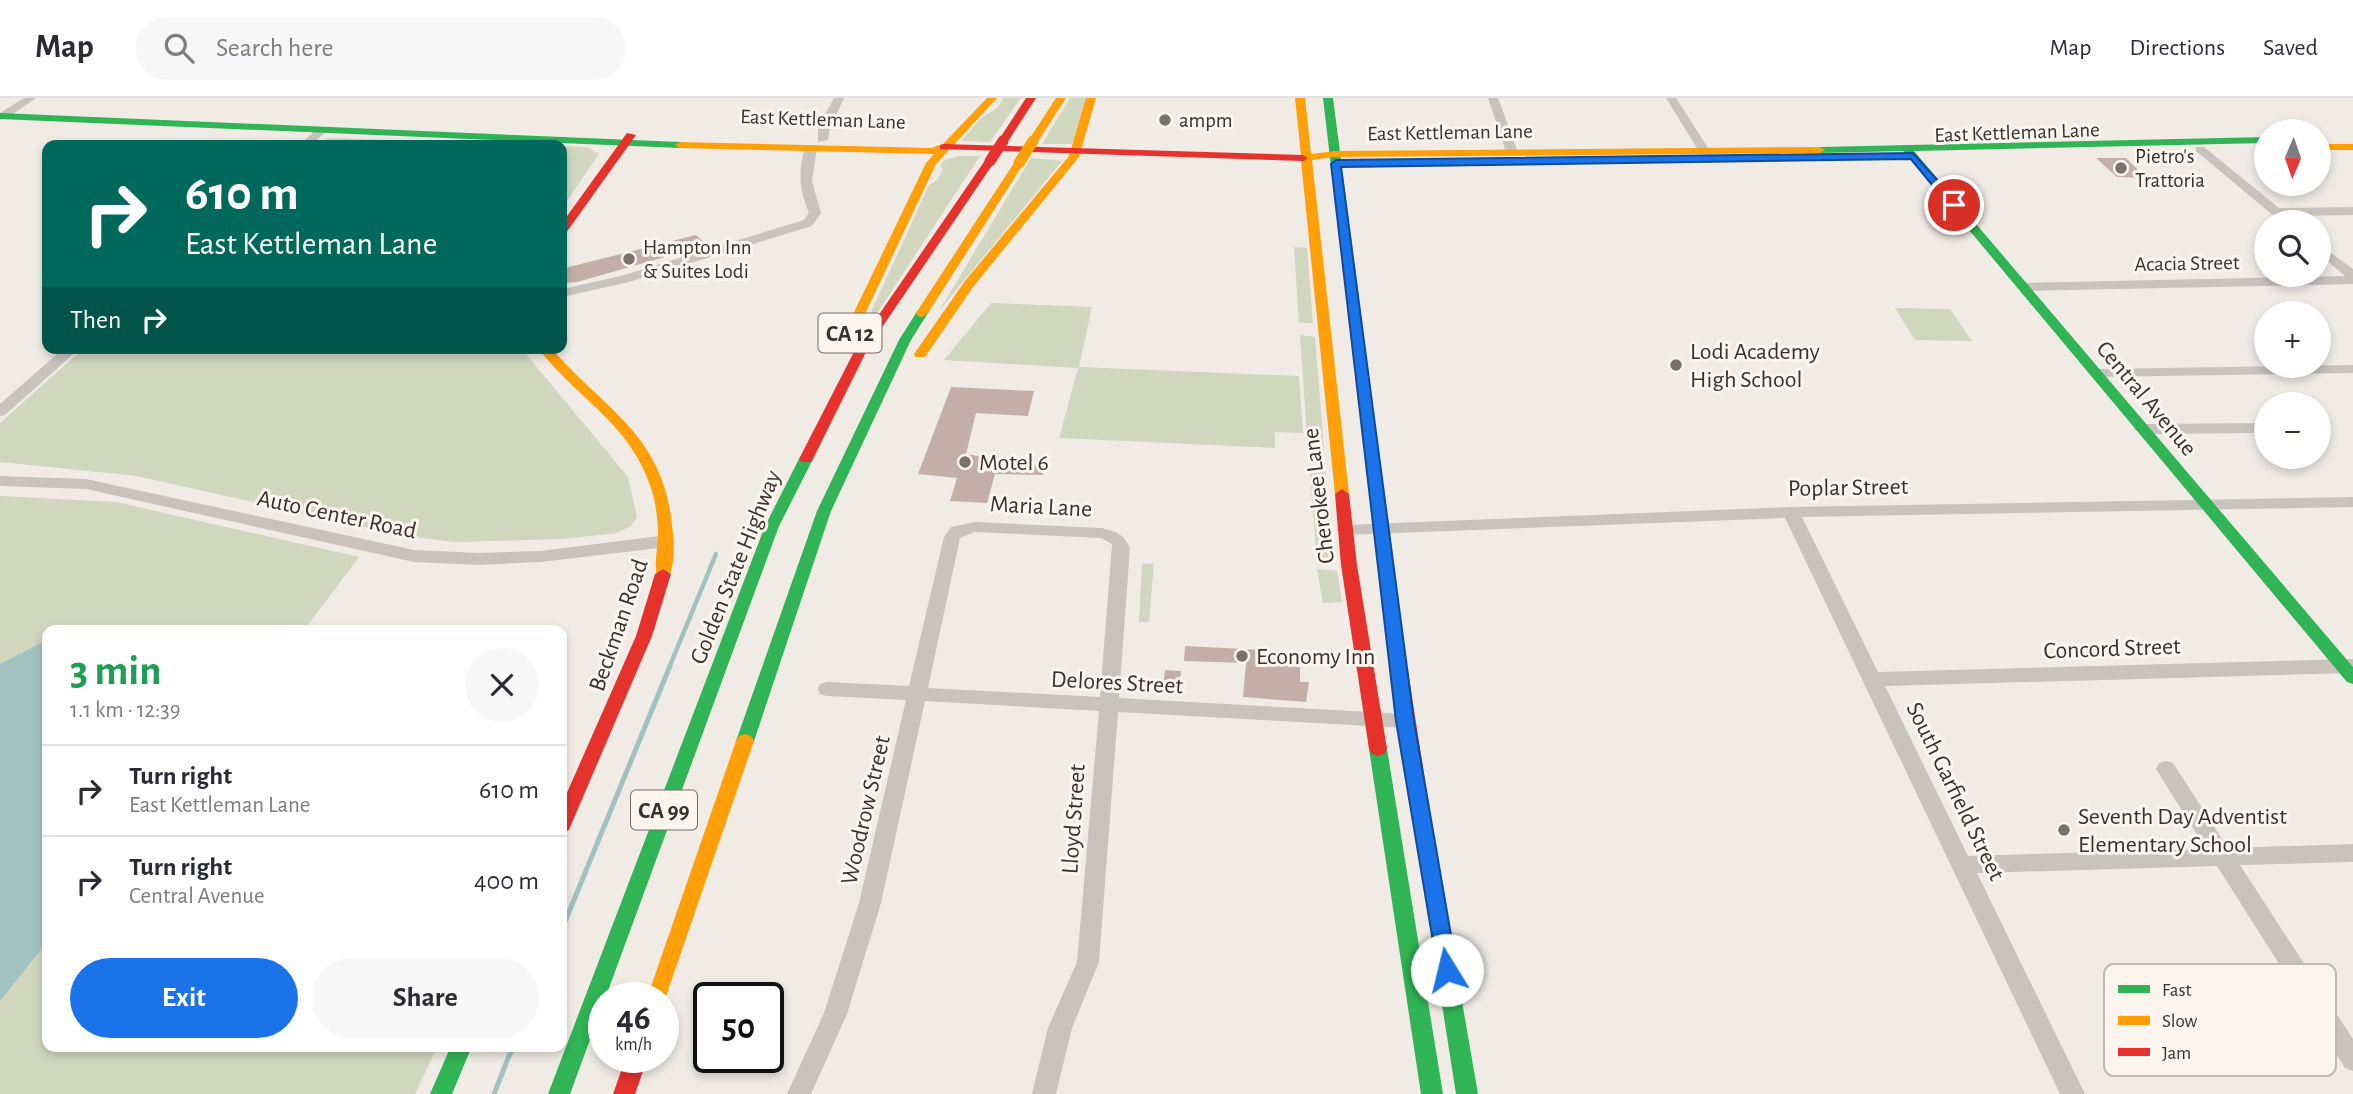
<!DOCTYPE html>
<html lang="en">
<head>
<meta charset="utf-8">
<style>
  :root { --surface:#fff; --page:#f7f7f7; --text:#2b2b33; --muted:#7c7c81; --line:#e1e1e2; --accent:#1a73e8 }
  body { margin:0; font-family:"Alegreya Sans",sans-serif; background:var(--page); color:var(--text); height:100vh; display:flex; flex-direction:column; font-size:26px; white-space:nowrap }
  * { box-sizing:border-box; margin:0 }
  p { font-size:23px; color:var(--muted) }
  .icon { flex:none; width:38px; height:38px; fill:none; stroke:currentColor; stroke-width:2; stroke-linecap:round; stroke-linejoin:round }
  .map { position:relative; flex:1; overflow:hidden }
  .side { position:absolute; left:42px; top:527px; width:525px; height:427px; display:flex; flex-direction:column; background:var(--surface); border-radius:14px; box-shadow:0 4px 10px #0003 }
  .side>* { flex:none }
  .guide { position:absolute; left:42px; top:42px; width:525px; height:214px; border-radius:14px; box-shadow:0 4px 10px #0003; background:#00695c; color:#fff; overflow:hidden }
  .needle { width:46px; rotate:182deg }
  .tools { position:absolute; left:2254px; top:21px; display:grid; gap:14px }
  .tools a { display:grid; place-items:center; width:77px; height:77px; border-radius:50%; background:var(--surface); box-shadow:0 4px 10px #0003; font-size:35px }
  .speed { position:absolute; left:588px; top:884px; display:flex; gap:14px; font-size:35px; font-weight:700; text-align:center }
  .speed>* { display:grid; place-content:center; width:91px; height:91px; border-radius:50%; background:var(--surface); box-shadow:0 4px 10px #0003; line-height:1 }
  .speed small { font-size:18px; font-weight:400 }
  .speed .limit { border:4px solid #111; border-radius:10px; background:#fff; color:#111 }
  .pin { position:absolute; display:grid; place-items:center; width:60px; height:60px; color:#fff; margin:-30px; border:4px solid #fff; border-radius:50%; box-shadow:0 2px 7px #0007 }
  .me { position:absolute; width:77px; margin:-38px; rotate:351deg; stroke-linejoin:round; filter:drop-shadow(0 0 5px #0008) }
  .turn { display:flex; align-items:center; gap:24px; height:147px; padding:0 28px; font-size:32px }
  .turn .icon { width:91px; height:91px; stroke-width:2.5 }
  .turn b { display:block; font-size:49px; line-height:60px }
  .then { display:flex; align-items:center; height:66px; padding:0 28px; background:#0003; gap:14px; font-size:26px }
  .round { display:grid; place-items:center; flex:none; width:74px; height:74px; border-radius:37px; background:var(--page) }
  .overview { display:flex; align-items:center; justify-content:space-between; height:119px; padding:0 28px }
  h1 { font-size:42px; font-weight:700; line-height:52px; color:#1e9e55 }
  .action { display:flex; gap:14px; margin-top:auto; padding:14px 28px }
  .action a { flex:1; height:80px; border-radius:42px; background:var(--accent); color:#fff; font-size:28px; font-weight:700; line-height:80px; text-align:center }
  .action a+a { background:var(--page); color:var(--text) }
  ul { padding:0; list-style:none }
  li { display:flex; align-items:center; gap:21px; height:91px; padding:0 28px; border-top:2px solid var(--line) }
  li div { flex:1 }
  li b { display:block; font-size:26px }
  li em { font-style:normal }
  header { display:flex; align-items:center; gap:42px; box-sizing:border-box; height:98px; padding:0 35px; background:var(--surface); border-bottom:2px solid var(--line) }
  header strong { font-size:33px }
  nav { display:flex; gap:38px; margin-inline-start:auto; font-size:24px }
  .search { width:490px; height:63px; background:var(--page); display:flex; align-items:center; gap:18px; box-sizing:border-box; padding:0 24px; border-radius:38px; color:var(--muted); font-size:26px }
  .map>svg:first-child { display:block }
  .green { fill:#d1d6bf }
  .water { fill:#a1c2c1 }
  .lines { fill:none; stroke-linecap:round; stroke-linejoin:round }
  .stream-far1 { stroke:#a1c2c1; stroke-width:4.5 }
  .stream { stroke:#a1c2c1; stroke-width:5 }
  .building { fill:#c3afa7 }
  .street { fill:#c9c3be; fill-rule:evenodd }
  .fast { fill:#30b455; fill-rule:evenodd }
  .slow { fill:#ff9f0a; fill-rule:evenodd }
  .jam { fill:#e5322d; fill-rule:evenodd }
  .slow-bridge { stroke:#ff9f0a; stroke-width:11 }
  .jam-bridge { stroke:#e5322d; stroke-width:11 }
  .route { fill:#1a73e8; stroke:#114b97; stroke-width:2 }
  .poi-dot { fill:#7a716c; stroke:#fbf5ee; stroke-width:2.5 }
  .labels { text-anchor:middle; stroke-width:6; stroke-linejoin:round; paint-order:stroke }
  .far-street-label { font-size:21px; fill:#3b302b; stroke:#fbf5ee }
  .far-poi-label { font-size:21px; fill:#3b302b; stroke:#fbf5ee; text-anchor:start }
  .shield { fill:#fbf5ee; stroke:#756b66; stroke-width:2 }
  .shield-label { font-size:23px; font-weight:bold; fill:#3b302b }
  .poi-label { font-size:24px; fill:#3b302b; stroke:#fbf5ee; text-anchor:start }
  .street-label { font-size:24px; fill:#3b302b; stroke:#fbf5ee }
  .key { fill:#fbf5ee; stroke:#c1bab4; stroke-width:2 }
  .key-label { font-size:19px; fill:#3b302b }
</style>
</head>
<body>
<header>
<strong>Map</strong>
<div class="search"><svg class="icon" aria-label="search" viewBox="0 0 24 24"><circle cx="10" cy="10" r="6"/><path d="M15 15l6 6"/></svg>Search here</div>
<nav><a>Map</a><a>Directions</a><a>Saved</a></nav>
</header>
<div class="map">
<svg width="2353" height="996" viewBox="0 0 2353 996">
  <rect width="100%" height="100%" fill="#f0ebe5"/>
  <path class="green" d="M 1003,0 L 1021,0 L 990,44 L 962,43 C 968,36 975,25 982,20 C 991,13 999,12 1003,0 Z
    M 1070,0 L 1089,0 L 1072,46 L 1042,46 Z
    M 330,40 L 541,47 L 313,47 Z
    M 562,48 L 587,49 L 599,56 L 562,110 Z
    M 959,58 L 980,58 L 855,249 L 929,87 L 937,82 L 943,72 L 940,67 L 945,62 Z
    M 1031,60 L 1062,63 L 939,213 Z
    M 1294,149 L 1307,150 L 1313,225 L 1299,225 Z
    M 991,205 L 1092,209 L 1079,269 L 1299,278 L 1303,335 L 1275,334 L 1275,350 L 1059,340 L 1078,270 L 944,262 Z
    M 1895,210 L 1950,211 L 1972,243 L 1915,242 Z
    M 1300,237 L 1315,239 L 1324,351 L 1308,354 Z
    M 84,250 L 521,250 L 628,379 L 637,419 L 631,428 L 617,435 L 563,441 L 456,444 L 404,438 L 137,378 L 0,364 L 0,325 Z
    M 1309,368 L 1325,370 L 1335,460 L 1317,461 Z
    M 0,398 L 116,404 L 359,459 L 304,532 L 47,532 L 47,948 L 437,949 L 415,996 L 0,996 Z
    M 1154,465 L 1149,524 L 1139,524 L 1142,466 Z
    M 1317,471 L 1337,473 L 1342,504 L 1323,505 Z"/>
  <path class="water" d="M 47,542 L 47,844 L 0,903 L 0,566 Z"/>
  <g class="lines">
    <path class="stream-far1" d="M 669,570 L 716,456"/>
    <path class="stream" d="M 562,831 L 670,568
      M 494,996 L 513,948"/>
  </g>
  <path class="building" d="M 2096,60 L 2126,60 L 2146,80 L 2117,79 Z
    M 696,137 L 707,147 L 577,184 L 565,185 L 562,179 L 562,172 L 569,169 Z
    M 951,289 L 1034,293 L 1028,318 L 976,315 L 966,356 L 1044,369 L 1043,377 L 995,376 L 987,405 L 950,403 L 957,380 L 918,376 Z
    M 1185,548 L 1300,554 L 1300,584 L 1309,584 L 1306,604 L 1243,599 L 1246,565 L 1184,563 Z
    M 1165,572 L 1181,573 L 1179,597 L 1162,596 Z"/>
  <g class="lines">
    <path class="street" d="M 24,0 L 36,0 L 7,20 L 0,21 L 0,15 Z
      M 834,0 L 844,0 L 830,30 L 828,42 L 818,44 L 818,30 Z
      M 1488,0 L 1498,0 L 1518,54 L 1516,56 L 1506,54 Z
      M 1666,0 L 1676,0 L 1710,53 L 1708,55 L 1700,55 Z
      M 318,30 L 328,32 L 311,47 L 299,47 Z
      M 811,47 L 817,50 L 812,83 L 821,115 L 812,128 L 629,184 L 562,199 L 562,191 L 621,178 L 804,122 L 809,115 C 799,92 798,73 805,50 Z
      M 2196,49 L 2204,49 L 2279,110 L 2353,109 L 2353,117 L 2288,118 L 2294,124 L 2281,124 L 2196,53 Z
      M 2319,146 L 2353,171 L 2353,186 L 2023,193 L 2016,189 L 2023,185 L 2345,178 L 2319,156 Z
      M 64,250 L 80,250 L 5,317 L 0,318 L 0,306 Z
      M 2353,267 L 2353,275 L 2097,279 L 2090,275 L 2097,271 Z
      M 2266,325 L 2266,335 L 2142,336 L 2134,331 L 2142,326 Z
      M 0,378 L 86,381 L 414,452 L 479,455 L 541,453 L 667,437 L 675,443 L 667,449 L 541,464 L 479,467 L 414,464 L 86,391 L 0,388 Z
      M 2353,399 L 2353,409 L 1802,419 L 1878,574 L 2353,561 L 2353,575 L 1885,588 L 1968,758 L 2206,751 L 2156,671 L 2159,665 L 2166,663 L 2173,665 L 2228,750 L 2353,746 L 2353,764 L 2240,767 L 2353,941 L 2353,973 L 2345,970 L 2217,768 L 1977,775 L 2085,996 L 2060,996 L 1785,420 L 1344,437 L 1336,432 L 1344,427 L 1791,409 Z
      M 975,424 L 1101,430 C 1116,433 1124,436 1130,450 L 1119,600 L 1405,616 L 1412,618 L 1415,623 L 1412,628 L 1405,630 L 1118,614 L 1099,864 L 1072,930 L 1056,996 L 1032,996 L 1048,930 L 1077,864 L 1099,613 L 925,603 L 881,805 L 847,916 L 811,996 L 787,996 L 824,915 L 859,805 L 906,602 L 827,598 L 820,596 L 818,591 L 820,586 L 827,584 L 909,588 L 944,439 L 951,429 ZM 975,434 L 1101,440 L 1112,446 L 1100,599 L 928,590 L 960,440 Z"/>
    <path class="fast" d="M 1323,0 L 1333,0 L 1401,528 L 1393,534 L 1385,528 Z
      M 0,15 L 680,44 L 685,47 L 680,50 L 0,21 Z
      M 2266,39 L 2266,45 L 1914,53 L 2353,569 L 2353,586 L 2347,584 L 1903,53 L 1820,55 L 1815,52 L 1820,49 Z
      M 922,211 L 928,215 L 911,242 L 831,413 L 754,643 L 751,648 L 745,650 L 739,648 L 736,643 L 817,413 L 899,242 L 918,212 Z
      M 806,357 L 813,361 L 779,428 L 570,996 L 548,996 L 765,428 L 799,361 Z
      M 1378,644 L 1384,646 L 1387,651 L 1443,996 L 1421,996 L 1369,651 L 1372,646 Z
      M 1427,745 L 1434,747 L 1436,753 L 1478,996 L 1456,996 L 1418,753 L 1420,747 Z
      M 451,948 L 472,948 L 452,996 L 430,996 Z"/>
    <path class="slow" d="M 987,0 L 997,0 L 936,66 L 856,235 L 850,239 L 844,235 L 926,65 L 934,56 L 680,50 L 675,47 L 680,44 L 931,50 L 943,46 Z
      M 1056,0 L 1066,0 L 1037,45 L 1029,45 L 1028,43 Z
      M 1086,0 L 1096,0 L 1079,59 L 973,189 L 925,259 L 915,259 L 914,256 L 965,183 L 1069,58 Z
      M 1295,0 L 1305,0 L 1311,56 L 1335,53 L 1820,49 L 1825,52 L 1820,55 L 1335,59 L 1312,62 L 1349,396 L 1342,401 L 1335,396 L 1301,63 L 1298,60 L 1301,57 Z
      M 2319,46 L 2353,46 L 2353,52 L 2319,52 Z
      M 1019,62 L 1024,65 L 928,215 L 922,219 L 918,218 L 916,215 L 1014,65 Z
      M 538,250 L 551,250 C 605,312 663,336 672,427 C 674,443 676,465 668,480 L 658,480 C 653,469 658,450 658,438 C 658,422 656,405 651,390 C 630,325 577,301 538,250 Z
      M 745,636 L 751,638 L 754,643 L 663,907 L 663,900 L 647,900 L 736,643 L 739,638 Z"/>
    <path class="jam" d="M 1026,0 L 1036,0 L 1007,45 L 999,45 L 998,43 Z
      M 627,35 L 636,37 L 566,135 L 562,136 L 562,125 Z
      M 944,46 L 1303,57 L 1308,60 L 1303,63 L 940,51 L 940,47 Z
      M 986,61 L 995,63 L 868,250 L 813,361 L 811,364 L 801,364 L 799,361 L 856,250 Z
      M 1342,391 L 1349,396 L 1357,467 L 1387,651 L 1384,656 L 1378,658 L 1372,656 L 1369,651 L 1341,467 L 1335,396 Z
      M 663,471 L 671,476 L 652,538 L 571,727 L 569,732 L 562,735 L 562,706 L 636,538 L 655,476 Z
      M 1393,522 L 1401,528 L 1436,753 L 1434,759 L 1427,761 L 1420,759 L 1418,753 L 1385,528 Z
      M 626,959 L 648,959 L 635,996 L 613,996 Z"/>
    <path class="slow-bridge" d="M 1019,65 L 1033,43"/>
    <path class="jam-bridge" d="M 990,63 L 1003,43"/>
  </g>
  <path class="route" d="M 1913,55 L 1958,105 L 1958,109 L 1950,109 L 1911,61 L 1341,69 L 1414,623 L 1457,872 L 1454,879 L 1447,881 L 1439,879 L 1396,623 L 1331,66 L 1336,62 Z"/>
  <g class="poi-dot">
    <circle cx="1165" cy="22" r="7"/>
    <circle cx="2121" cy="70" r="7"/>
    <circle cx="629" cy="161" r="7"/>
    <circle cx="1676" cy="267" r="7"/>
    <circle cx="965" cy="364" r="7"/>
    <circle cx="1242" cy="558" r="7"/>
    <circle cx="2064" cy="732" r="7"/>
  </g>
  <g class="labels">
    <g class="far-street-label">
      <text transform="translate(823 21) rotate(2)" y="7">East Kettleman Lane</text>
      <text transform="translate(1450 34) rotate(-1)" y="7">East Kettleman Lane</text>
      <text transform="translate(2017 34) rotate(-2)" y="7">East Kettleman Lane</text>
      <text transform="translate(2187 165) rotate(-1)" y="7">Acacia Street</text>
    </g>
    <g class="far-poi-label">
      <text x="1179" y="29">ampm</text>
      <text x="2135" y="65">Pietro's<tspan x="2135" dy="24">Trattoria</tspan></text>
      <text x="643" y="156">Hampton Inn<tspan x="643" dy="24">&amp; Suites Lodi</tspan></text>
    </g>
    <g class="shield">
      <rect x="818.5" y="215.5" width="63" height="39" rx="5"/>
      <rect x="631" y="692.5" width="66" height="39" rx="5"/>
    </g>
    <g class="shield-label">
      <text x="850" y="243">CA 12</text>
      <text x="664" y="720">CA 99</text>
    </g>
    <g class="poi-label">
      <text x="1690" y="261">Lodi Academy<tspan x="1690" dy="28">High School</tspan></text>
      <text x="979" y="372">Motel 6</text>
      <text x="1256" y="566">Economy Inn</text>
      <text x="2078" y="726">Seventh Day Adventist<tspan x="2078" dy="28">Elementary School</tspan></text>
    </g>
    <g class="street-label">
      <text transform="translate(2147 300) rotate(50)" y="8">Central Avenue</text>
      <text transform="translate(1848 389) rotate(-1)" y="8">Poplar Street</text>
      <text transform="translate(1318 398) rotate(-97)" y="8">Cherokee Lane</text>
      <text transform="translate(1041 408) rotate(3)" y="8">Maria Lane</text>
      <text transform="translate(337 416) rotate(12)" y="8">Auto Center Road</text>
      <text transform="translate(735 469) rotate(-68)" y="8">Golden State Highway</text>
      <text transform="translate(618 527) rotate(-71)" y="8">Beckman Road</text>
      <text transform="translate(2112 550) rotate(-2)" y="8">Concord Street</text>
      <text transform="translate(1117 584) rotate(3)" y="8">Delores Street</text>
      <text transform="translate(1956 693) rotate(64)" y="8">South Garfield Street</text>
      <text transform="translate(865 712) rotate(-77)" y="8">Woodrow Street</text>
      <text transform="translate(1073 721) rotate(-86)" y="8">Lloyd Street</text>
    </g>
  </g>
  <rect x="2104" y="866" width="232" height="112" rx="10" class="key"/>
  <rect x="2118" y="887" width="32" height="8" fill="#30b455"/>
  <rect x="2118" y="918" width="32" height="9" fill="#ff9f0a"/>
  <rect x="2118" y="950" width="32" height="8" fill="#e5322d"/>
  <g class="key-label">
    <text x="2162" y="898">Fast</text>
    <text x="2162" y="929">Slow</text>
    <text x="2162" y="961">Jam</text>
  </g>
</svg>
<div class="tools">
<a><svg class="needle" viewBox="-14 -14 28 28"><path d="M0-13l5 13h-10z" fill="#e53935"/><path d="M0 13l5-13h-10z" fill="#7c7c81"/></svg></a>
<a><svg class="icon" aria-label="search" viewBox="0 0 24 24"><circle cx="10" cy="10" r="6"/><path d="M15 15l6 6"/></svg></a>
<a>+</a>
<a>−</a>
</div>
<div class="speed"><div>46<small>km/h</small></div><div class="limit">50</div></div>
<div class="pin" style="left:1954px;top:107px;background:#d93025"><svg class="icon" aria-label="arrive" viewBox="0 0 24 24"><path d="M6 21V4h12l-3 4 3 4H6"/></svg></div>
<svg class="me" style="left:1447px;top:872px" viewBox="-20 -20 40 40"><circle r="19" fill="#fff"/><path d="M0-13L10 11 0 6-10 11z" fill="#1a73e8"/></svg>
<div class="guide">
<div class="turn"><svg class="icon" aria-label="right" viewBox="0 0 24 24"><path d="M7 20v-9h11M14 6l5 5-5 5"/></svg><div><b>610 m</b>East Kettleman Lane</div></div>
<div class="then">Then<svg class="icon" aria-label="right" viewBox="0 0 24 24"><path d="M7 20v-9h11M14 6l5 5-5 5"/></svg></div>
</div>
<section class="side">
<div class="overview"><div><h1>3 min</h1><p>1.1 km · 12:39</p></div><a class="round"><svg class="icon" aria-label="close" viewBox="0 0 24 24"><path d="M6 6l12 12M18 6L6 18"/></svg></a></div>
<ul>
<li><svg class="icon" aria-label="right" viewBox="0 0 24 24"><path d="M7 20v-9h11M14 6l5 5-5 5"/></svg><div><b>Turn right</b><p>East Kettleman Lane</p></div><em>610 m</em></li>
<li><svg class="icon" aria-label="right" viewBox="0 0 24 24"><path d="M7 20v-9h11M14 6l5 5-5 5"/></svg><div><b>Turn right</b><p>Central Avenue</p></div><em>400 m</em></li>
</ul>
<div class="action"><a>Exit</a><a>Share</a></div>
</section>
</div>
</body>
</html>
